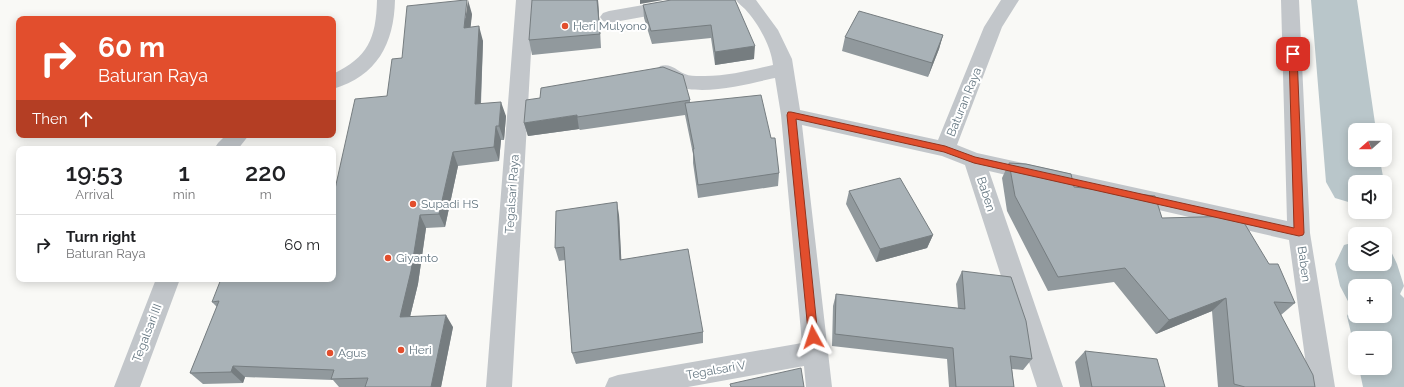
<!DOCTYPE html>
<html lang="en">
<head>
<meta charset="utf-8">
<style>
  :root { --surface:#fff; --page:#f2f2f2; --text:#202124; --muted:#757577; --line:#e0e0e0 }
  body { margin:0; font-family:Raleway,sans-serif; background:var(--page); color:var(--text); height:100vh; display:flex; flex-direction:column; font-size:15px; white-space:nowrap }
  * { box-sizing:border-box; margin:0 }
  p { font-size:13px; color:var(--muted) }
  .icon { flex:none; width:22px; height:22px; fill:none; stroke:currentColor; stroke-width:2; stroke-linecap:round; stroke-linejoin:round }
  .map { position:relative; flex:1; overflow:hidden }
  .sheet { position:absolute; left:16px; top:146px; width:320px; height:136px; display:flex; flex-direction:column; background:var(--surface); border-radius:8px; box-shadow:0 2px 10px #0003 }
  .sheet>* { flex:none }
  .top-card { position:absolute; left:16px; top:16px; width:320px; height:122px; border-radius:8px; box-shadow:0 2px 10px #0003; background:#e24e2d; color:#fff; overflow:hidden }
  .needle { width:26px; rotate:249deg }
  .buttons { position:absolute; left:1348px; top:123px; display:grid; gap:8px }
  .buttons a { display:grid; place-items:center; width:44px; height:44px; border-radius:8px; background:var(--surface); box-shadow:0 2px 10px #0003; font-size:20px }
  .pin { position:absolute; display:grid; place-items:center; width:34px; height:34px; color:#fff; margin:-17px; border-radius:8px; box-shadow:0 2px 6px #0006 }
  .me { position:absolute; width:44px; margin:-22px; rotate:355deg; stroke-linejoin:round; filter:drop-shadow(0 0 3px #0008) }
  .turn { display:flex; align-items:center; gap:14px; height:84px; padding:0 16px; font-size:18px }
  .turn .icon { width:52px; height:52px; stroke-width:2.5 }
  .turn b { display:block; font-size:28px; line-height:34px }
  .then { display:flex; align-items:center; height:38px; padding:0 16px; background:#0003; gap:8px; font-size:15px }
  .eta { display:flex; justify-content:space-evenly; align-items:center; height:68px; text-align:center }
  .eta b { font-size:24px; font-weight:600; line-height:28px }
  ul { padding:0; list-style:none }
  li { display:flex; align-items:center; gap:12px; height:60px; padding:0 16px; border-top:1px solid var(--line) }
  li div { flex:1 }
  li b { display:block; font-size:15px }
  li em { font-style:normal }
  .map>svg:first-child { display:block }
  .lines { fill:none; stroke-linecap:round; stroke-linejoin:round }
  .river { fill:#b9c6ca; fill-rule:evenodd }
  .minor { fill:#c2c6ca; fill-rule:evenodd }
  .wall { fill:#91999d }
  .shaded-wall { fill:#767d80 }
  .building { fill:#a9b2b7; stroke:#767d80 }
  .route { fill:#e24e2d; stroke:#93331d }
  .poi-dot { fill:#e24e2d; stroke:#fff; stroke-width:1.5 }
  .labels { text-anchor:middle; stroke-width:4; stroke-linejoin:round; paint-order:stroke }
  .poi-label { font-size:12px; fill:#647681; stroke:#fff; text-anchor:start }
  .street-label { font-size:12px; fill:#647681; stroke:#fff }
</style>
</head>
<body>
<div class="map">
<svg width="1404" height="387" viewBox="0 0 1404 387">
  <rect width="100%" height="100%" fill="#f9f9f6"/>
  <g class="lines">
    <path class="river" d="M 1311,0 L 1357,0 L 1376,130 L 1355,130 L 1355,160 L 1380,160 L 1384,182 L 1355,182 L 1355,204 L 1335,198 L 1326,182 Z
      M 1355,242 L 1355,264 L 1385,264 L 1385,244 L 1388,245 L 1397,264 L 1404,286 L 1400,294 L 1404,298 L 1404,387 L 1363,387 L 1359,368 L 1385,368 L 1385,338 L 1355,338 L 1355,350 L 1347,316 L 1352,306 L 1350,305 L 1340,286 L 1335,264 L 1344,245 ZM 1355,286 L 1385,286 L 1385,316 L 1355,316 Z"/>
    <path class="minor" d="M 377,0 L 395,0 C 394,44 377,76 333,89 L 333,74 C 368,57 376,39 377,0 Z
      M 516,0 L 534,0 L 512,387 L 486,387 Z
      M 672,0 L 712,0 L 709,4 L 703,6 L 609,23 L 603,21 L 600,17 L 603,13 L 609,11 Z
      M 736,0 L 756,0 L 778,30 L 792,59 L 800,110 L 938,140 L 984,27 L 1001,0 L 1019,0 L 1002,27 L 957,145 L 977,153 L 1287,221 L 1281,0 L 1299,0 L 1310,233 L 1335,387 L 1309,387 L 1289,240 L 989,171 L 1063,387 L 1037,387 L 965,165 L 942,156 L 802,125 L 832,387 L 806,387 L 804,366 L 688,387 L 605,387 L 609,378 L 618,375 L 802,343 L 781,115 L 775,78 C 745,84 678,105 657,71 L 660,66 C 672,63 675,70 685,74 C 689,76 695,76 700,76 C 725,77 750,70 773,65 C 771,46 758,23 745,9 C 742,6 739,4 736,0 Z
      M 226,135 L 249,135 L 238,149 L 214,149 L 218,143 Z
      M 156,279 L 180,279 L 140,387 L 114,387 Z"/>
  </g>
  <path class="wall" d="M 598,0 L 601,48 L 532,55 L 529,40 Z
    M 735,0 L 754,59 L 715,65 L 711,38 L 652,44 L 644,18 L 643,5 Z
    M 472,14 L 470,27 L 483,41 L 481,104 L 506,116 L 504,140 L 501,140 L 499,161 L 458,166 L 445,227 L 426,228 L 418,284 L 410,317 L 453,327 L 441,387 L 339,387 L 333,380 L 245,377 L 243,383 L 203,384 L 190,373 L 217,307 L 212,302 L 333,279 L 387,96 L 402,58 Z
    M 943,35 L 939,49 L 928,77 L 842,51 L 845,37 Z
    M 690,100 L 690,103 L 779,173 L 778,186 L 698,198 L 693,163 L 693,154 L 685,115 L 580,130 L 579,129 L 528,136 L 524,123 Z
    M 1009,163 L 1074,187 L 1162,218 L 1269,264 L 1295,303 L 1281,315 L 1315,387 L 1218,387 L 1212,311 L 1156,334 L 1114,282 L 1048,291 L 1007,211 L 1002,178 Z
    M 849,191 L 933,235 L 927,248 L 876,262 L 846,204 Z
    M 619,215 L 621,260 L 703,332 L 703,343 L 576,364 L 572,353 L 565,260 L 559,261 L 555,248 Z
    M 962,271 L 1032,359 L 1023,370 L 1012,369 L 1014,387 L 949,387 L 947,359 L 832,346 L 833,306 L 836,294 L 958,308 L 956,284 Z
    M 1085,351 L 1165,387 L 1080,387 L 1075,362 Z"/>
  <path class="shaded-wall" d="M 468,0 L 472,14 L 469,43 L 464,28 Z
    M 597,0 L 598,0 L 601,48 L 600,34 Z
    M 640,0 L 663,0 L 640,4 Z
    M 479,26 L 483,41 L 480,119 L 475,104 Z
    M 943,35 L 939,49 L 928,77 L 932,63 Z
    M 755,46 L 754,59 L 715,65 L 715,52 Z
    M 501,102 L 506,116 L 504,140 L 499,126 Z
    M 577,115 L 579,129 L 528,136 L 524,123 Z
    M 496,126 L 501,140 L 499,161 L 494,147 Z
    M 453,152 L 458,166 L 445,227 L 439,214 Z
    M 617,202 L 619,215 L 622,272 L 620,260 Z
    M 420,215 L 426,228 L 418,284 L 407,329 L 400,317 Z
    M 933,235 L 927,248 L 876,262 L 880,249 Z
    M 1226,298 L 1212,311 L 1156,334 L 1169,320 Z
    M 446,315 L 453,327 L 441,387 L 431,387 Z
    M 233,366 L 245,377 L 243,383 L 231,372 Z"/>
  <path class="building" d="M 465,0 L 467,0 L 464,28 L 479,26 L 475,104 L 501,102 L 499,126 L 496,126 L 494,147 L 453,152 L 439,214 L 420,215 L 411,271 L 400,317 L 446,315 L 431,387 L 365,387 L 368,378 L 331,379 L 334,370 L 233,366 L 231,372 L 190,373 L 219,301 L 212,302 L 221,279 L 333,279 L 333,198 L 355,99 L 387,96 L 392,59 L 402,58 L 407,6 Z
    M 532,0 L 597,0 L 600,34 L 529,40 Z
    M 671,0 L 735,0 L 755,46 L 715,52 L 711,25 L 651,31 L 643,5 Z
    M 859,11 L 943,35 L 932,63 L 845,37 Z
    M 663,67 L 683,75 L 690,100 L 577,117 L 577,115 L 524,123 L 526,100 L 540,98 L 541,88 Z
    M 761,95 L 771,138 L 775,138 L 779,173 L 698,185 L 693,149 L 694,149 L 685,103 Z
    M 1009,163 L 1026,164 L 1071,174 L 1074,187 L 1155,196 L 1162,218 L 1240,216 L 1269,264 L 1278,264 L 1295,303 L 1274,302 L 1313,375 L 1315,387 L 1245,387 L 1234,384 L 1226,298 L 1169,320 L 1125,268 L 1058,277 L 1015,196 Z
    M 900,178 L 933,235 L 880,249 L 849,191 Z
    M 617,202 L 620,260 L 688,249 L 703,332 L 572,353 L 564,247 L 555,248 L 556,211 Z
    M 962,271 L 1011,277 L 1026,321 L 1032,359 L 1010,356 L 1014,387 L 956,387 L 953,348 L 835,334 L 836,294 L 965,309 Z
    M 1085,351 L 1157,359 L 1165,387 L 1092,387 Z
    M 801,368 L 804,387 L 731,387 L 730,384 Z"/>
  <path class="route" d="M 1293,51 L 1297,54 L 1304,233 L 1303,235 L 1299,236 L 974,163 L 944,152 L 796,119 L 818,337 L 817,341 L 813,342 L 809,341 L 787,115 L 788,112 L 791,112 L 945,146 L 975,157 L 1294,228 L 1289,54 Z"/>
  <g class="poi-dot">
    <circle cx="565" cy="26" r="4"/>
    <circle cx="413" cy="204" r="4"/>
    <circle cx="388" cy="258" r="4"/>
    <circle cx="401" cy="350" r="4"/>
    <circle cx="330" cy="353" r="4"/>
  </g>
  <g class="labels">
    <g class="poi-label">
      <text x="573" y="30">Heri Mulyono</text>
      <text x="421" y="208">Supadi HS</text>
      <text x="396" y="262">Giyanto</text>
      <text x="409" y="354">Heri</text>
      <text x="338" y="357">Agus</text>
    </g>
    <g class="street-label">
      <text transform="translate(964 102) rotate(-68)" y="4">Baturan Raya</text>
      <text transform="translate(512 194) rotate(-86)" y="4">Tegalsari Raya</text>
      <text transform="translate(986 194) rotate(72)" y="4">Baben</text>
      <text transform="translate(1304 264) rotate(82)" y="4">Baben</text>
      <text transform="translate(147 333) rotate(-69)" y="4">Tegalsari III</text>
      <text transform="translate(716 370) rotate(-10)" y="4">Tegalsari V</text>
    </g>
  </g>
</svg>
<div class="buttons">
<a><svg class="needle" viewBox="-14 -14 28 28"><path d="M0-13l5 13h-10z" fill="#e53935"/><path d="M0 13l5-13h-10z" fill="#757577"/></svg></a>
<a><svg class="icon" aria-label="sound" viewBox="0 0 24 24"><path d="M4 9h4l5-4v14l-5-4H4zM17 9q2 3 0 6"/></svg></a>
<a><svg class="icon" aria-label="layers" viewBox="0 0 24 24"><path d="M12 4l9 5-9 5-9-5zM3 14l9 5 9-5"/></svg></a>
<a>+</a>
<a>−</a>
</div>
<div class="pin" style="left:1293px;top:54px;background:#d93025"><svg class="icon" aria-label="arrive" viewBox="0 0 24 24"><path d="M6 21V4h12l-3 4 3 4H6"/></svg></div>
<svg class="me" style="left:813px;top:337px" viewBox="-20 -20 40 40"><path d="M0-17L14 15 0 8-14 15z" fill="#e24e2d" stroke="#fff" stroke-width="4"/></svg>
<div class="top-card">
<div class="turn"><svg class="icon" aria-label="right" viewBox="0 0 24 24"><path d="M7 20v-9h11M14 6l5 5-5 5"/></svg><div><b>60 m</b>Baturan Raya</div></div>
<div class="then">Then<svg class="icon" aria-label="ahead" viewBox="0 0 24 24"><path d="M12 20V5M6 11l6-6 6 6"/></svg></div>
</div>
<section class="sheet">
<div class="eta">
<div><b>19:53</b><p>Arrival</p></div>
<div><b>1</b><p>min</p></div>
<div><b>220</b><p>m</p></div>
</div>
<ul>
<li><svg class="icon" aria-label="right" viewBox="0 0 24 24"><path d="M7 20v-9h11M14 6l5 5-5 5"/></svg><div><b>Turn right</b><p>Baturan Raya</p></div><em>60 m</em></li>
</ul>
</section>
</div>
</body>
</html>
